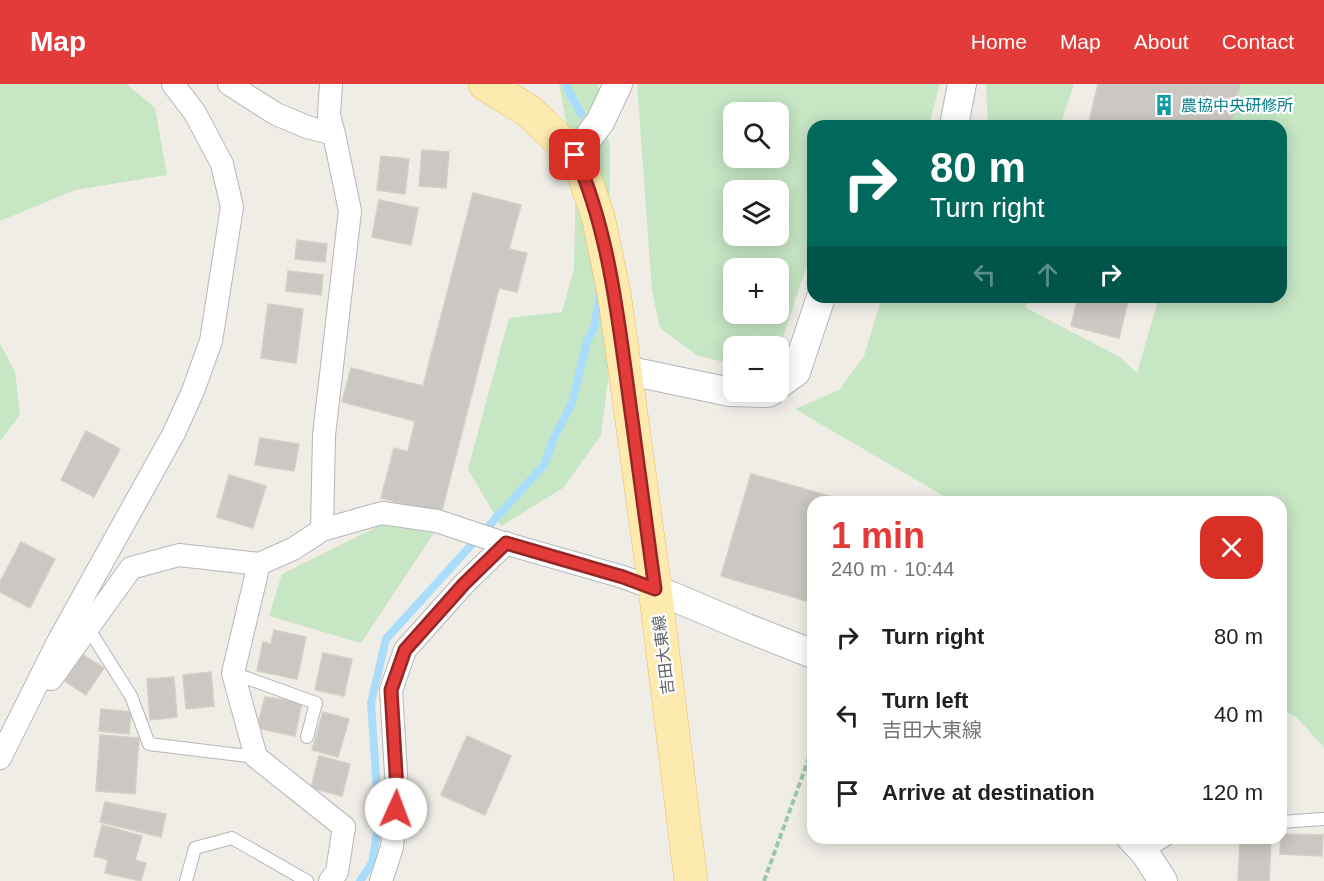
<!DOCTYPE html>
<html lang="en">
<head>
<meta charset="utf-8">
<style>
  :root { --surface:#fff; --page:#f6f6f6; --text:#202124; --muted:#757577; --accent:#e33b39 }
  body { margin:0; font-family:Arial,"Noto Sans JP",sans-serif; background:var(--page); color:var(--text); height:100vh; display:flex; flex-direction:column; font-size:22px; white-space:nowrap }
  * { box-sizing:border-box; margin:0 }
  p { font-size:20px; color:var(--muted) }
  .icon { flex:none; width:33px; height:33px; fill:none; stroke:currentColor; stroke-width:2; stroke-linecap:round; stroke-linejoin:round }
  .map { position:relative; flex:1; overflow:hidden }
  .details { position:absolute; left:807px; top:412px; width:480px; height:348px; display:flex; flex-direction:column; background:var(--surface); border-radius:18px; box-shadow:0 3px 15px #0003 }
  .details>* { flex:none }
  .guide { position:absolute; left:807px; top:36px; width:480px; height:183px; border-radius:18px; box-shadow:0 3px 15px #0003; background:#00695c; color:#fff; overflow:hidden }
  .tools { position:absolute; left:723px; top:18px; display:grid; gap:12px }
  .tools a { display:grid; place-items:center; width:66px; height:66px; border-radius:12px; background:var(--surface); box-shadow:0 3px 15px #0003; font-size:30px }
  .pin { position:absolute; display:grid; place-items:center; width:51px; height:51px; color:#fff; margin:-26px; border-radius:12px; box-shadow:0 3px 9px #0006 }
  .me { position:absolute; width:66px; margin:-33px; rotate:2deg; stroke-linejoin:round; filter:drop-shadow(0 0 4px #0008) }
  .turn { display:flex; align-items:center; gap:21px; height:126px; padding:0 24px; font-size:27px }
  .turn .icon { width:78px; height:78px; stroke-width:2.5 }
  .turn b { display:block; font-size:42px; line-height:51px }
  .lanes { display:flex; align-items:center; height:57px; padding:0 24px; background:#0003; justify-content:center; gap:30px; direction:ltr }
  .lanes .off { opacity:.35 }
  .round { display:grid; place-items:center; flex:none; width:63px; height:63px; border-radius:18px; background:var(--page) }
  .headline { display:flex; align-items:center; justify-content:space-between; height:102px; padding:0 24px }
  h1 { font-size:36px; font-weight:700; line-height:45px; color:var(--accent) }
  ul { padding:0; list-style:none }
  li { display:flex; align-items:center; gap:18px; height:78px; padding:0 24px }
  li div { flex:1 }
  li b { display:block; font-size:22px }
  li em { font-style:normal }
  header { display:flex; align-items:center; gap:36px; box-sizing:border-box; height:84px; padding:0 30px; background:var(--accent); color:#fff }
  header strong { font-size:28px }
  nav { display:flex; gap:33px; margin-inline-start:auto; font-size:21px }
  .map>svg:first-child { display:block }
  .green { fill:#c6e6c4; fill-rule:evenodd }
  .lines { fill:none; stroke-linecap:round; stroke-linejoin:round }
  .stream { stroke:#aaddfc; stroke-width:8 }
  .building { fill:#cbc7c3; stroke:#d4cec4; stroke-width:1.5 }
  .service-casing { stroke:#b3b7ba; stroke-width:14 }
  .minor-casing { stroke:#b3b7ba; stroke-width:24 }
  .tertiary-casing { stroke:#b3b7ba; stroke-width:30 }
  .primary-casing { stroke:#ecbd62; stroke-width:34 }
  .path { stroke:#9dc7a6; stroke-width:4; stroke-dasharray:6 3; stroke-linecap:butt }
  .service { stroke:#fff; stroke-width:12 }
  .minor { stroke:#fff; stroke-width:22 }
  .tertiary { stroke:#fff; stroke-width:28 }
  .primary { stroke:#fceaae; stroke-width:33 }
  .route-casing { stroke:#942625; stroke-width:15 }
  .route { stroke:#e33b39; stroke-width:10 }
  .labels { text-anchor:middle; stroke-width:4.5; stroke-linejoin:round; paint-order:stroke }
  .culture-label { font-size:16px; fill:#0d838f; stroke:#fff; text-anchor:start }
  .street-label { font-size:16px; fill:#5e6266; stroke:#fff }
</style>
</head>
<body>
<header>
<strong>Map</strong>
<nav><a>Home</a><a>Map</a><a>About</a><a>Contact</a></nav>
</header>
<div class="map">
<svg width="1324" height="797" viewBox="0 0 1324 797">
  <rect width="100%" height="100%" fill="#efede6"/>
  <path class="green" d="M 0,0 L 127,0 L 155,24 L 167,91 L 75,106 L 0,137 Z
    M 559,0 L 598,0 L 610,63 L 609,289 L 601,351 L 563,404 L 501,442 L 468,385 L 509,234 L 562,228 L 574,185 L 576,88 Z
    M 637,0 L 940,0 L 929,42 L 813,42 L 813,163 L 779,265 L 778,262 L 734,262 L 733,280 L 698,272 L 660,244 L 652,207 ZM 778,28 L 778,74 L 734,74 L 734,28 ZM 778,106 L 778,152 L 734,152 L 734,106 ZM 778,184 L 778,230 L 734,230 L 734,184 Z
    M 986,0 L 1074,0 L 1060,42 L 988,42 Z
    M 1219,0 L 1324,0 L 1324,663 L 1296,633 L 1281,625 L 1281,418 L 954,418 L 795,325 L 839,306 L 864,272 L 882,213 L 1027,213 L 1026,224 L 1120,273 L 1137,289 L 1159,213 L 1281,213 L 1281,42 L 1207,42 Z
    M 0,260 L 15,287 L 20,331 L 0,357 Z
    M 381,441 L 434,449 L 361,559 L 269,532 L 282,490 Z"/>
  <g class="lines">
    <path class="stream" d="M 565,0 L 581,30
      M 360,797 L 372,779 L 379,736 L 371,619 L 386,555 L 544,381 L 554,354 L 572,319 L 587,257 L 594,244 L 600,211"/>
  </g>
  <path class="building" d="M 1098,0 L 1240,0 L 1230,42 L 1088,42 Z
    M 422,66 L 449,68 L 446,104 L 419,102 Z
    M 381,72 L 409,75 L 405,110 L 377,106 Z
    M 473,109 L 521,121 L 509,165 L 527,169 L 517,208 L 499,204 L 441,430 L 381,414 L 394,364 L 408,368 L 415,337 L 342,318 L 351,284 L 423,302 Z
    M 379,116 L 418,124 L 411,161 L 372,153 Z
    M 297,156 L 327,160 L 325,178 L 295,175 Z
    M 288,187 L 323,191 L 321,211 L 286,207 Z
    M 1078,213 L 1129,213 L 1119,254 L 1071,242 Z
    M 268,220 L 303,225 L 296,279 L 261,274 Z
    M 86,347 L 120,365 L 94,413 L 61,396 Z
    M 260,354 L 299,360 L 294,387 L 255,381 Z
    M 751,390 L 851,418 L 813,418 L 813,519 L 721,492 Z
    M 229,391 L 266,402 L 253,444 L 217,433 Z
    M 21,458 L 55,475 L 30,524 L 0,508 L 0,498 Z
    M 274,546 L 306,553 L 297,595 L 257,587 L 263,558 L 271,560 Z
    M 323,569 L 352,575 L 344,612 L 315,606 Z
    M 82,570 L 104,584 L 86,611 L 65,597 Z
    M 211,588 L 214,622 L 186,625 L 183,591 Z
    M 174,593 L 177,633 L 150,636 L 147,595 Z
    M 265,613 L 302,618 L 295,652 L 257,644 Z
    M 101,625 L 131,628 L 129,650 L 99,647 Z
    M 323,628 L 349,635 L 338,673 L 312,666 Z
    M 100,651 L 139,654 L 135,710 L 96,707 Z
    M 467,652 L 511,672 L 485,731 L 441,711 Z
    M 319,672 L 350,680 L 342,712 L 311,704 Z
    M 105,718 L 166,730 L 161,753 L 100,738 Z
    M 102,741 L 142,752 L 135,776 L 146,779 L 141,797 L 105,789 L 108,776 L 94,772 Z
    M 1281,750 L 1323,751 L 1322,772 L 1280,770 Z
    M 1240,754 L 1271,754 L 1269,797 L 1238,797 Z"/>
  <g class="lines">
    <defs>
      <path id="service" d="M 88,544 L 131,612 L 149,660 L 256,673
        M 233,589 L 316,619 L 307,653
        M 1281,738 L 1323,735
        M 1145,769 L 1169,754
        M 186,797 L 195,764 L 232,754 L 307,797"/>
      <path id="minor" d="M 229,0 L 276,30 L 307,43 L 334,50
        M 322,446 L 324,351 L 350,127 L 334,50 L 329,31 L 331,0
        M 259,480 L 233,589 L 256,673 L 344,743 L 337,788 L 330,797
        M 51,595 L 131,484 L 179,471 L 259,480 L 293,465 L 322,446 L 382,429 L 437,437 L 497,457 L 623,493 L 655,505
        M 0,674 L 59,556 L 174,349 L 193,307 L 211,257 L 232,123 L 222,80 L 195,29 L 173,0
        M 381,797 L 392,763 L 397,706 L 391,606 L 405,566 L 464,500 L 506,459"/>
      <path id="tertiary" d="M 954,42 L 962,0
        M 575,71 L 600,38 L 618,0
        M 625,286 L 730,308 L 767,309 L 770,308
        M 778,301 L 796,288 L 821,213
        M 655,505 L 747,544 L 813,570
        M 1131,754 L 1145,769 L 1163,797"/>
      <path id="primary" d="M 485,0 L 530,28 L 575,71 L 584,92 L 598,132 L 614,209 L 625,286 L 655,505 L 691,797"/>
    </defs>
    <use href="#service" class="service-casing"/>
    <use href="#minor" class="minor-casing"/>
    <use href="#tertiary" class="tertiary-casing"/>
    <use href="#primary" class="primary-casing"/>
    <path class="path" d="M 764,797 L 813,663"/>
    <use href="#service" class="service"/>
    <use href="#minor" class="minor"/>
    <use href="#tertiary" class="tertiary"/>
    <use href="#primary" class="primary"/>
  </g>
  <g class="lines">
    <defs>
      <path id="route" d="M 396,725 L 397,706 L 391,606 L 405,566 L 464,500 L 506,459 L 623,493 L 655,505 C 646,439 637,372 628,306 C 617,226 608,145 575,71"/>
    </defs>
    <use href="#route" class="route-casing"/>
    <use href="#route" class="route"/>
  </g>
  <defs>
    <symbol id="building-bare" viewBox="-9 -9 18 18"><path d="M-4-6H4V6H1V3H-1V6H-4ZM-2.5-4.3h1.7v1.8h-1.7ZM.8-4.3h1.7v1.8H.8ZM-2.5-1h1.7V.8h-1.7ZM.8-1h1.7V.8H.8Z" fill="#0f9aa8" stroke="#fff" stroke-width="2.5" paint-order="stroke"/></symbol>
  </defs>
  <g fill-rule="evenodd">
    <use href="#building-bare" x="1149" y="6" width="30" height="30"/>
  </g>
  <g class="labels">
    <g class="culture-label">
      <text x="1181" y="27">農協中央研修所</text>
    </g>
    <g class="street-label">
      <text transform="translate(663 571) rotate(-97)" y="6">吉田大東線</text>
    </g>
  </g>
</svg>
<div class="tools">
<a><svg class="icon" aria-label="search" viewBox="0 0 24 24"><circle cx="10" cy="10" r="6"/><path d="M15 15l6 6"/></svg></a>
<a><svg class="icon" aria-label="layers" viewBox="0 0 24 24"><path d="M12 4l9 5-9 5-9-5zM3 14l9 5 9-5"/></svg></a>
<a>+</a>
<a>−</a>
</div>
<div class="pin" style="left:575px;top:71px;background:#d93025"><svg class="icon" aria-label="arrive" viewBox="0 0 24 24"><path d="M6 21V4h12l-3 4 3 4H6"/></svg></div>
<svg class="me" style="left:396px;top:725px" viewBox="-20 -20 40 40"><circle r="19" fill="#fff"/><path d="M0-13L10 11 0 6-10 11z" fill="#e33b39"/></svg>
<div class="guide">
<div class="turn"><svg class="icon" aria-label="right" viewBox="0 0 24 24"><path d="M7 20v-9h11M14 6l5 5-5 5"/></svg><div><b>80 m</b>Turn right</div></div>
<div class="lanes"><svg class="icon off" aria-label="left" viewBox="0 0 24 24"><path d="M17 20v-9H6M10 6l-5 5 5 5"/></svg><svg class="icon off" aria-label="ahead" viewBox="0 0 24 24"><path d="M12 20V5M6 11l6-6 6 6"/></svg><svg class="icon" aria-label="right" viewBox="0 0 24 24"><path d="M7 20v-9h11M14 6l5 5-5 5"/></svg></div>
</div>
<section class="details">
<div class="headline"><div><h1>1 min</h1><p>240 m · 10:44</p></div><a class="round" style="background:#d93025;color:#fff"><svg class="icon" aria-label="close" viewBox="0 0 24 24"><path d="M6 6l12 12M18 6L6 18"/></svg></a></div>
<ul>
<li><svg class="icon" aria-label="right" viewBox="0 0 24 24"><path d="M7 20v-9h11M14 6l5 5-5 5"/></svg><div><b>Turn right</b></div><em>80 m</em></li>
<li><svg class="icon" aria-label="left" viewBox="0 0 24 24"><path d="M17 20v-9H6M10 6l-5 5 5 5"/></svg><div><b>Turn left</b><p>吉田大東線</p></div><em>40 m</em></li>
<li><svg class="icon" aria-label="arrive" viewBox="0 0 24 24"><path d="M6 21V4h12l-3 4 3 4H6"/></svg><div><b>Arrive at destination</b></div><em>120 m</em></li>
</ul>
</section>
</div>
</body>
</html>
